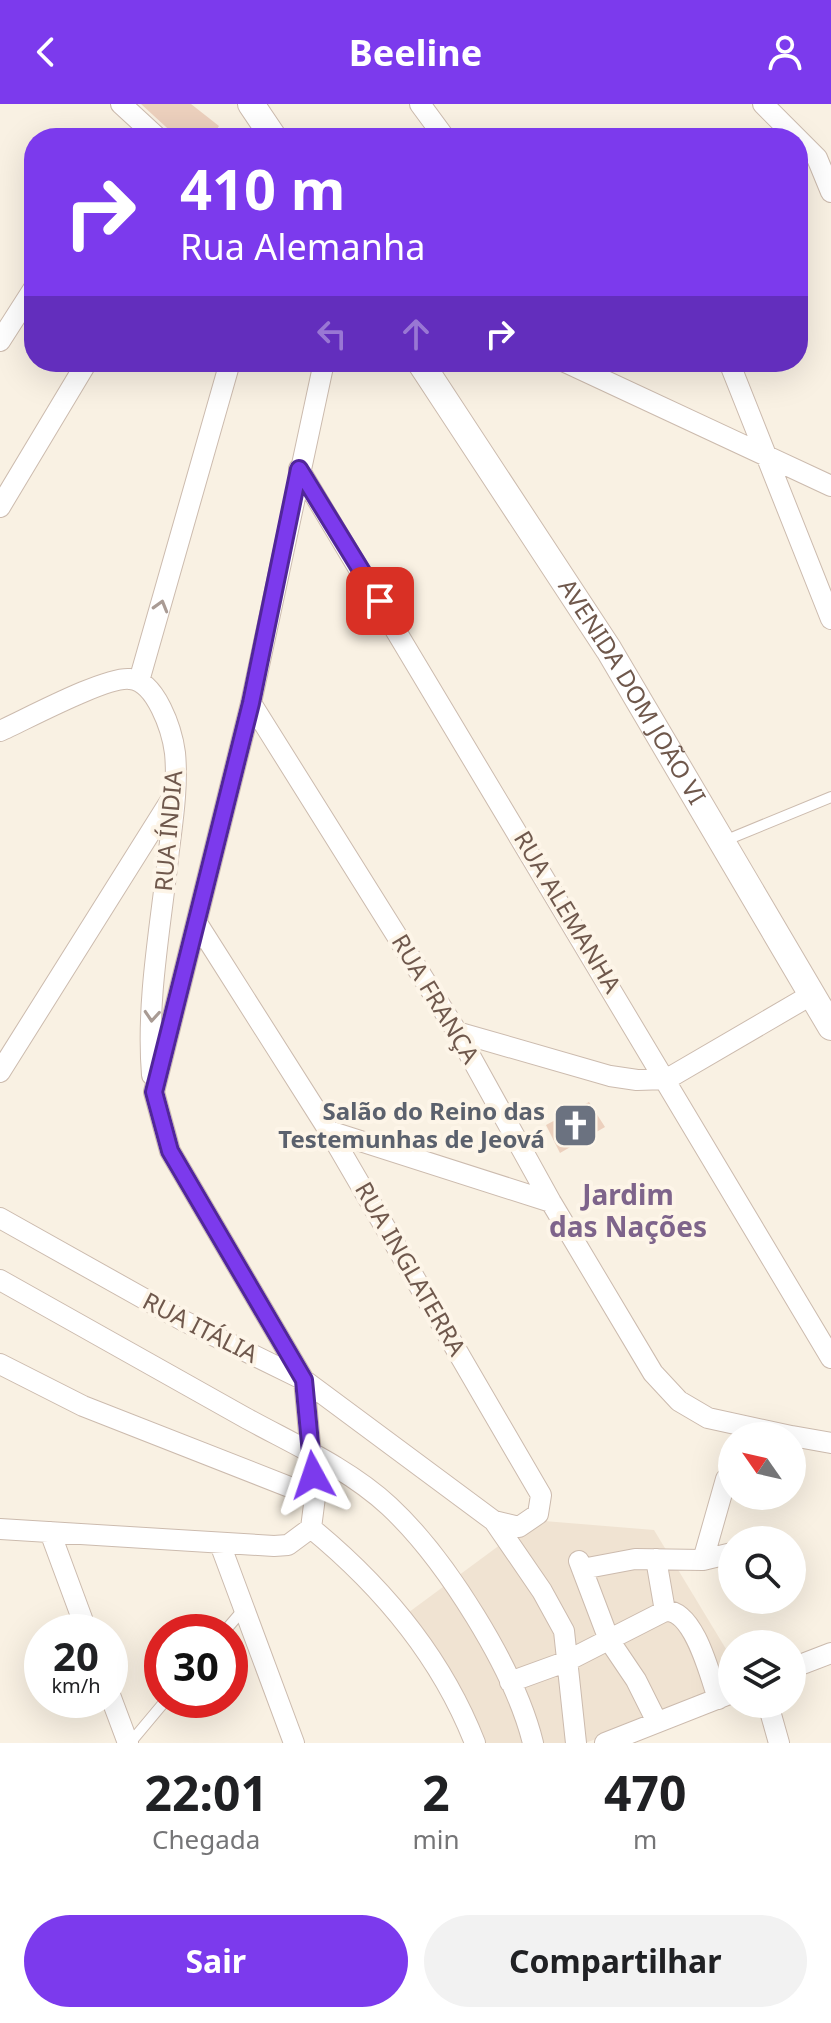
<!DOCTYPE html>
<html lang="pt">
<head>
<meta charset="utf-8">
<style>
  :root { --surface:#fff; --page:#f2f2f2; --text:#202124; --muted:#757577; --accent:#7c3aed }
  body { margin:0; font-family:"Noto Sans",sans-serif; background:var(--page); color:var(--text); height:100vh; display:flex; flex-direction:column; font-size:30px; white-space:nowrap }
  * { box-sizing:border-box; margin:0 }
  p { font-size:26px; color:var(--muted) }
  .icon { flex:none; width:44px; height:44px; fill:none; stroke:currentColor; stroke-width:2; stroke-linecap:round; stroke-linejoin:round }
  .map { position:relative; height:1639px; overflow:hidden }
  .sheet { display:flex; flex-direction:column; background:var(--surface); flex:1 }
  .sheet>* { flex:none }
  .hud { position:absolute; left:24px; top:24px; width:784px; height:244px; border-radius:32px; box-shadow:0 8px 32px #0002; background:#7c3aed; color:#fff; overflow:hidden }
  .needle { width:52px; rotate:304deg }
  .tools { position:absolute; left:718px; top:1318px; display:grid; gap:16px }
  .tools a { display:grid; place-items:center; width:88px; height:88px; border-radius:50%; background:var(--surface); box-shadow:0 8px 32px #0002; font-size:40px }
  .speed { position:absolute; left:24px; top:1510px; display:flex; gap:16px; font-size:40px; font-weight:700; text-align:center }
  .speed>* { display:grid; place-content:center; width:104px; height:104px; border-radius:50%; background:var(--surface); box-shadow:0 8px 32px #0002; line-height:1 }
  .speed small { font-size:20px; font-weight:400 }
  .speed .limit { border:12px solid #d22; background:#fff; color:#111 }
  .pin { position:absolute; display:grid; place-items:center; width:68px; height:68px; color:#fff; margin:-34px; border-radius:16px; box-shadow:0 4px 12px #0006 }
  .me { position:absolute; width:88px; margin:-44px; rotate:355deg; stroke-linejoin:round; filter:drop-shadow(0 0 6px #0008) }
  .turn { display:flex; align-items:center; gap:28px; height:168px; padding:0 24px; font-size:36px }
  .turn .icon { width:104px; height:104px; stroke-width:2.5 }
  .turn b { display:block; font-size:56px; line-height:68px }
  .lanes { display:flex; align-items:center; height:76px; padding:0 24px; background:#0003; justify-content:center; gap:40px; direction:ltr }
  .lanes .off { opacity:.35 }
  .eta { display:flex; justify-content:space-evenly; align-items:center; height:136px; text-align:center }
  .eta b { font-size:48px; font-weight:700; line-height:56px }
  .primary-button { display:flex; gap:16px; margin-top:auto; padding:16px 24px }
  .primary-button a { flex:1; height:92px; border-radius:48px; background:var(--accent); color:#fff; font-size:32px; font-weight:700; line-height:92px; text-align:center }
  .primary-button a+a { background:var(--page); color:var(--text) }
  header { display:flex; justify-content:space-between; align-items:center; height:104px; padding:0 24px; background:var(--accent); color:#fff; font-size:36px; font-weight:700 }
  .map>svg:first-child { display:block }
  .residential { fill:#f0e3d2 }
  .building { fill:#ecd0bd }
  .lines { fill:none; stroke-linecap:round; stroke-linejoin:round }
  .service-casing { stroke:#ccbbae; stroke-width:12 }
  .minor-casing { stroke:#ccbbae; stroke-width:22 }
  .tertiary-casing { stroke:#ccbbae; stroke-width:28 }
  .service { stroke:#fff; stroke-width:10 }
  .minor { stroke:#fff; stroke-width:20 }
  .tertiary { stroke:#fff; stroke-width:26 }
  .oneway { stroke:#a99b94 }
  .route-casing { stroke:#51269a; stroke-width:20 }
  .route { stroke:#7c3aed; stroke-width:14 }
  .labels { text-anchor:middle; stroke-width:8; stroke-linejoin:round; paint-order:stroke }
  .street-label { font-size:24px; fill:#6f584c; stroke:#fdf5e8 }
  .worship-label { font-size:24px; font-weight:bold; fill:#5b616d; stroke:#fdf5e8; text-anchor:end }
  .quarter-label { font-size:28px; font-weight:bold; fill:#7e648b; stroke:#fdf5e8 }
</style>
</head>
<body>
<header><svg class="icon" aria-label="back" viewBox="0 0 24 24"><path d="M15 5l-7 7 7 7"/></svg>Beeline<svg class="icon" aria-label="person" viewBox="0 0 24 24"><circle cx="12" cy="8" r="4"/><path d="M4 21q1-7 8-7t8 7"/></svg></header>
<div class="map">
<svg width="831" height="1639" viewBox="0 0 831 1639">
  <rect width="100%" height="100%" fill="#f9f1e3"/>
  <path class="residential" d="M 544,1417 L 654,1426 L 732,1555 L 732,1586 L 585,1639 L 474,1639 L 401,1514 L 512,1432 Z"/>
  <path class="building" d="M 141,0 L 191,0 L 219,22 L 211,34 L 178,34 Z
    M 589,998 L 605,1023 L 560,1049 L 546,1021 Z"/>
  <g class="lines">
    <defs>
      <path id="service" d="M 724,737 L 831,693
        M 224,1528 L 242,1507
        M 130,1639 L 166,1596"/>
      <path id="minor" d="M 121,0 L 158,34
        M 420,0 L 445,34
        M 763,0 L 817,54 L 831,88
        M 0,237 L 34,184
        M 565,258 L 831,382
        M 729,258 L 831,515
        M 299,365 L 831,1254
        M 0,403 L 87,258
        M 139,577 L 230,258
        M 251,599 L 457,928 L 551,1098 L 653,1269 L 679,1297 L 708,1314 L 791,1332
        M 0,627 C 25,616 106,572 130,575 C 156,577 172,626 175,649 C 178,681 173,714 169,746 C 161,820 146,897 152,971
        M 457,928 L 610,972 L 637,976 L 667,975 L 811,891
        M 0,968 L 172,694
        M 329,1027 L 551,1098
        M 0,1114 L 182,1216 L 304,1276 L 494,1417 L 519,1423 L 538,1410 L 541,1391 L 329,1027 L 197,819
        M 0,1176 C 81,1222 163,1267 244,1313 C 293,1340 348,1364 389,1402 C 445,1454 515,1565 533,1639
        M 0,1260 L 83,1302 L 315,1393
        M 792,1332 L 831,1339
        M 494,1417 L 542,1487 L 564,1527 L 576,1639
        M 311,1424 L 315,1393 L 304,1276 L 170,1047 L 154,988 L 251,599 L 324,258
        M 311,1424 C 383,1483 441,1552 475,1639
        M 0,1425 L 274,1442 L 288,1441 L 311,1424
        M 50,1428 L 87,1528
        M 220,1440 L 294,1639
        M 656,1455 L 665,1507
        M 703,1456 L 726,1375
        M 579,1457 L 609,1536 L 636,1576 L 656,1616
        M 582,1465 L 635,1455 L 703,1456 L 732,1449
        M 792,1564 L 831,1549
        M 510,1578 L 565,1558 L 665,1507 C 694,1505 710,1571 718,1595
        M 110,1591 L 128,1639
        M 768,1600 L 779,1639
        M 605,1639 L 732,1589"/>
      <g id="tertiary">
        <path d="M 251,0 L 274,34"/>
        <path id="s1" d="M 420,258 L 609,546 L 831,923"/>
      </g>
    </defs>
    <use href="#service" class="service-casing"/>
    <use href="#minor" class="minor-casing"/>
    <use href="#tertiary" class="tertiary-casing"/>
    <use href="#service" class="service"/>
    <use href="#minor" class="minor"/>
    <use href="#tertiary" class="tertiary"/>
  </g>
  <defs><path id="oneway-chevron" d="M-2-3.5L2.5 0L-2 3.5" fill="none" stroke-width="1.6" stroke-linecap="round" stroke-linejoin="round" transform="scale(2)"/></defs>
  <g class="oneway">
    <use href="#oneway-chevron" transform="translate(161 502) rotate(-74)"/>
    <use href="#oneway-chevron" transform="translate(152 912) rotate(94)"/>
  </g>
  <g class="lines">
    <defs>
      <path id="route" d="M 313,1371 L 304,1276 L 170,1047 L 154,988 L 251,599 L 299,365 L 380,497"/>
    </defs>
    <use href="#route" class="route-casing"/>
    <use href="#route" class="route"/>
  </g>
  <defs>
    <symbol id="church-square" viewBox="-11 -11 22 22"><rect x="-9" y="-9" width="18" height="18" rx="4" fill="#6b7280" stroke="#fdf5e8"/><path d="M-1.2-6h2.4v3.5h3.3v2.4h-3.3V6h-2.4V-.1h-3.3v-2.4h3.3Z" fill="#fff"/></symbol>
  </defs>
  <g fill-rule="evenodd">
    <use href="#church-square" x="550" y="996" width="51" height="51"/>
  </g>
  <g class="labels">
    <g class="street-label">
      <text dy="8" stroke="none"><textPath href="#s1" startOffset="392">AVENIDA DOM JOÃO VI</textPath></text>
      <text transform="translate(169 727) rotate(-85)" y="8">RUA ÍNDIA</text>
      <text transform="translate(567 808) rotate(59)" y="8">RUA ALEMANHA</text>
      <text transform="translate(435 895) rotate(59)" y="8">RUA FRANÇA</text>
      <text transform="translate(410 1165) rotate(60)" y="8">RUA INGLATERRA</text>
      <text transform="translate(200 1224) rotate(27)" y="8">RUA ITÁLIA</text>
    </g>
    <g class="worship-label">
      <text x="545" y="1016">Salão do Reino das<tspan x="545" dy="28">Testemunhas de Jeová</tspan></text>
    </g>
    <g class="quarter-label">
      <text x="628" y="1101">Jardim<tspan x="628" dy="32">das Nações</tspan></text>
    </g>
  </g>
</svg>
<div class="tools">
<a><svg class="needle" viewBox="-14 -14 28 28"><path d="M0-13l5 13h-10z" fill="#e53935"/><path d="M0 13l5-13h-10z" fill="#757577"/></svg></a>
<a><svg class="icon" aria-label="search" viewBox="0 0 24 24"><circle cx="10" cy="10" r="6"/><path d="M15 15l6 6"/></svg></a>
<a><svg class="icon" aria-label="layers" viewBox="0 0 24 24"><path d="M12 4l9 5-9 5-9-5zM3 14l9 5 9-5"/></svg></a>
</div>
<div class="speed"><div>20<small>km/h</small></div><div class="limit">30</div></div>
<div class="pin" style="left:380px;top:497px;background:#d93025"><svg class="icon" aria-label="arrive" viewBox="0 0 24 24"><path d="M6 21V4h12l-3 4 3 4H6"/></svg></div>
<svg class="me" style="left:313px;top:1371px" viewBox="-20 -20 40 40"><path d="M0-17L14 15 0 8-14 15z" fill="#7c3aed" stroke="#fff" stroke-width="4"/></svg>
<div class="hud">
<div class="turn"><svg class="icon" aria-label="right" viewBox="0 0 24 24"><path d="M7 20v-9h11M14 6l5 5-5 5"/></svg><div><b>410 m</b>Rua Alemanha</div></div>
<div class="lanes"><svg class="icon off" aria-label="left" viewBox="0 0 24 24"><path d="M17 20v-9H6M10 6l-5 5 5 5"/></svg><svg class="icon off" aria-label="ahead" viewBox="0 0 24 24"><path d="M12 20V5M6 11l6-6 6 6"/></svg><svg class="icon" aria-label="right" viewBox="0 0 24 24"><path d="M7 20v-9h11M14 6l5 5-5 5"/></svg></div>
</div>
</div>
<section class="sheet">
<div class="eta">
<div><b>22:01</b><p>Chegada</p></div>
<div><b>2</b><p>min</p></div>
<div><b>470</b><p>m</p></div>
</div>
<div class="primary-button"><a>Sair</a><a>Compartilhar</a></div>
</section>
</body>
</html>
